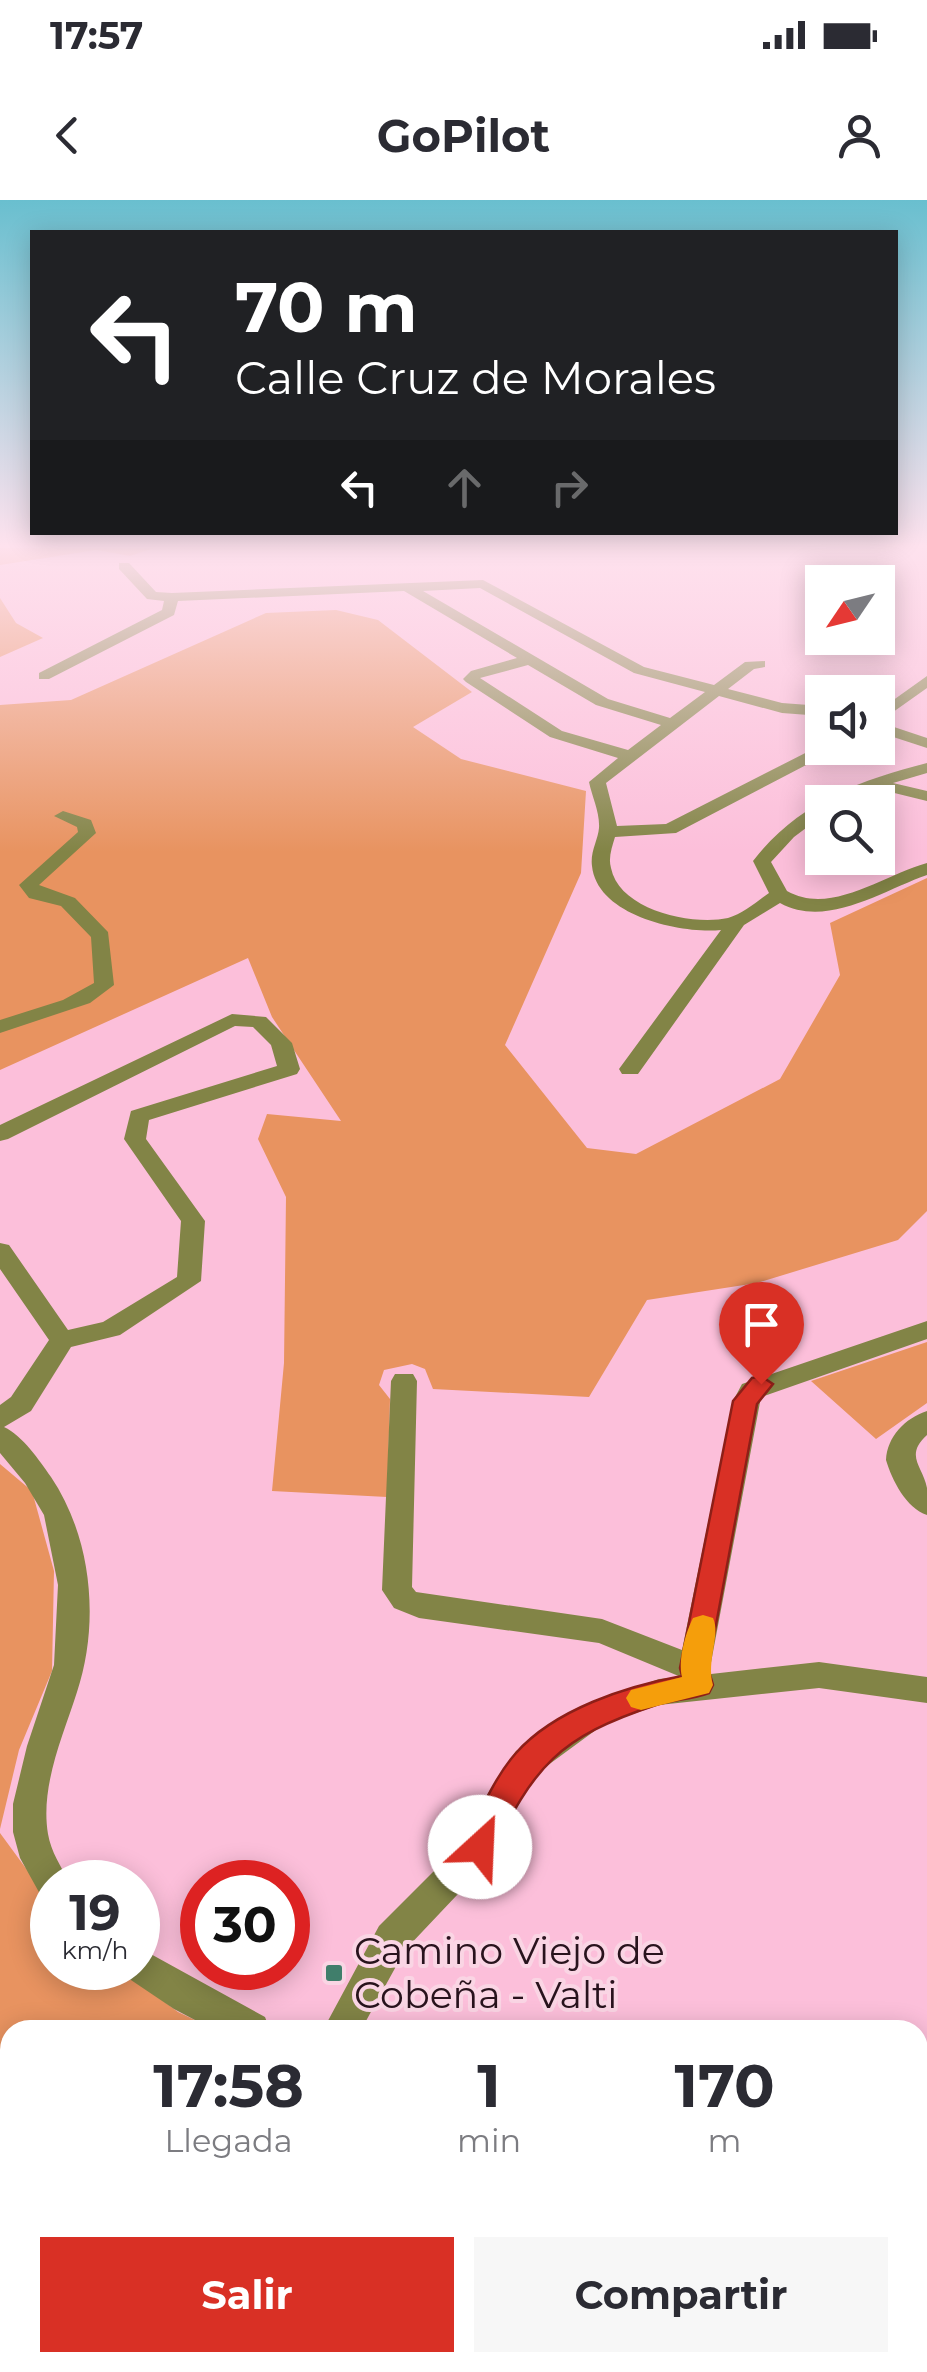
<!DOCTYPE html>
<html lang="es">
<head>
<meta charset="utf-8">
<style>
  :root { --surface:#fff; --page:#f7f7f7; --text:#2b2b33; --muted:#7c7c81; --accent:#d93025 }
  body { margin:0; font-family:Montserrat,sans-serif; background:var(--page); color:var(--text); height:100vh; display:flex; flex-direction:column; font-size:38px; white-space:nowrap }
  * { box-sizing:border-box; margin:0 }
  p { font-size:32px; color:var(--muted) }
  .icon { flex:none; width:55px; height:55px; fill:none; stroke:currentColor; stroke-width:2; stroke-linecap:round; stroke-linejoin:round }
  .map { position:relative; flex:1; overflow:hidden }
  .drawer { position:absolute; left:0px; top:1820px; width:928px; height:352px; display:flex; flex-direction:column; background:var(--surface); border-radius:30px 30px 0 0; box-shadow:0 5px 25px #0003 }
  .drawer>* { flex:none }
  .hud { position:absolute; left:30px; top:30px; width:868px; height:305px; border-radius:0px; box-shadow:0 5px 25px #0003; background:#202124; color:#fff; overflow:hidden }
  .needle { width:65px; rotate:235deg }
  .controls { position:absolute; left:805px; top:365px; display:grid; gap:20px }
  .controls a { display:grid; place-items:center; width:90px; height:90px; border-radius:0px; background:var(--surface); box-shadow:0 5px 25px #0003; font-size:50px }
  .speed { position:absolute; left:30px; top:1660px; display:flex; gap:20px; font-size:50px; font-weight:700; text-align:center }
  .speed>* { display:grid; place-content:center; width:130px; height:130px; border-radius:50%; background:var(--surface); box-shadow:0 5px 25px #0003; line-height:1 }
  .speed small { font-size:25px; font-weight:400 }
  .speed .limit { border:15px solid #d22; background:#fff; color:#111 }
  .pin { position:absolute; display:grid; place-items:center; width:85px; height:85px; color:#fff; margin:-102px -42px; border-radius:50% 50% 50% 0; rotate:-45deg; box-shadow:0 0 10px #0007 }
  .pin .icon { rotate:45deg }
  .me { position:absolute; width:110px; margin:-55px; rotate:25deg; stroke-linejoin:round; filter:drop-shadow(0 0 8px #0008) }
  .turn { display:flex; align-items:center; gap:35px; height:210px; padding:0 40px; font-size:45px }
  .turn .icon { width:130px; height:130px; stroke-width:2.5 }
  .turn b { display:block; font-size:70px; line-height:85px }
  .lanes { display:flex; align-items:center; height:95px; padding:0 40px; background:#0003; justify-content:center; gap:50px; direction:ltr }
  .lanes .off { opacity:.35 }
  .eta { display:flex; justify-content:space-evenly; align-items:center; height:170px; text-align:center }
  .eta b { font-size:60px; font-weight:700; line-height:70px }
  .cta { display:flex; gap:20px; margin-top:auto; padding:20px 40px }
  .cta a { flex:1; height:115px; border-radius:0px; background:var(--accent); color:#fff; font-size:40px; font-weight:700; line-height:115px; text-align:center }
  .cta a+a { background:var(--page); color:var(--text) }
  .status { display:flex; justify-content:space-between; align-items:center; height:70px; padding:0 50px; background:var(--surface); direction:ltr }
  .status svg { height:28px; fill:currentColor }
  header { display:flex; justify-content:space-between; align-items:center; height:130px; padding:0 40px; background:var(--surface); font-size:45px; font-weight:700 }
  .map>svg:first-child { display:block }
  .green { fill:#e89360 }
  .lines { fill:none; stroke-linecap:round; stroke-linejoin:round }
  .minor { fill:#828446; fill-rule:evenodd }
  .route { fill:#d93025; stroke:#8d1f18; stroke-width:2.5 }
  .slow { fill:#f59e0b }
  .poi-dot { fill:#407e6b; stroke:#fad5e4; stroke-width:4 }
  .labels { text-anchor:middle; stroke-width:8; stroke-linejoin:round; paint-order:stroke }
  .near-poi-label { font-size:38px; fill:#28131d; stroke:#fad5e4; text-anchor:start }
</style>
</head>
<body>
<div class="status"><b>17:57</b><svg viewBox="0 0 49 12"><path d="M0 12V9h3v3zM5 12V6h3v6zM10 12V3h3v9zM15 12V0h3v12zM26 1h20v11H26zM47 4h2v5h-2z"/></svg></div>
<header><svg class="icon" aria-label="back" viewBox="0 0 24 24"><path d="M15 5l-7 7 7 7"/></svg>GoPilot<svg class="icon" aria-label="person" viewBox="0 0 24 24"><circle cx="12" cy="8" r="4"/><path d="M4 21q1-7 8-7t8 7"/></svg></header>
<div class="map">
<svg width="927" height="2172" viewBox="0 0 927 2172">
  <rect width="100%" height="100%" fill="#fcbfda"/>
  <path class="green" d="M 0,348 L 154,348 L 130,356 L 96,350 L 0,365 Z
    M 0,398 L 16,423 L 43,438 L 0,457 Z
    M 336,410 L 378,420 L 472,492 L 413,527 L 461,559 L 586,591 L 581,673 L 505,845 L 587,948 L 636,954 L 780,879 L 840,775 L 830,723 L 927,678 L 927,1011 L 898,1040 L 757,1083 L 647,1100 L 589,1197 L 433,1189 L 425,1169 L 412,1164 L 384,1170 L 379,1185 L 390,1199 L 387,1297 L 272,1291 L 284,1163 L 286,997 L 258,939 L 267,914 L 341,921 L 272,817 L 248,758 L 0,870 L 0,505 L 71,500 L 266,413 Z
    M 927,1142 L 927,1203 L 876,1239 L 811,1181 Z
    M 0,1264 L 32,1291 L 54,1371 L 52,1471 L 19,1550 L 0,1629 Z
    M 0,1633 L 52,1704 L 52,1768 L 119,1768 L 178,1812 L 216,1830 L 10,1830 L 10,2162 L 297,2163 L 295,2172 L 0,2172 Z"/>
  <g class="lines">
    <path class="minor" d="M 119,363 L 129,363 L 156,392 L 172,393 L 483,380 L 644,467 L 714,485 L 745,462 L 765,461 L 765,467 L 754,469 L 728,489 L 782,503 L 822,506 L 822,516 L 782,513 L 719,496 L 606,583 L 617,626 L 666,624 L 821,545 L 835,548 L 833,551 L 676,633 L 615,637 C 612,647 608,658 611,668 C 619,710 692,726 728,718 C 743,714 756,702 769,693 L 753,661 C 798,603 857,581 927,563 L 927,573 L 893,583 L 927,591 L 927,601 L 874,588 L 842,602 L 822,602 L 822,616 L 794,637 L 771,662 L 787,691 C 831,716 883,675 927,663 L 927,675 C 883,690 827,729 780,703 L 744,725 L 638,874 L 622,874 L 619,869 L 721,730 C 681,734 597,716 592,666 C 590,652 598,640 599,628 C 600,612 592,597 589,582 L 618,558 L 550,537 L 466,482 L 463,479 L 471,471 L 517,458 L 404,391 L 178,401 L 174,415 L 49,479 L 39,479 L 39,473 L 162,410 L 164,401 L 147,399 L 119,369 ZM 480,388 L 634,473 L 705,492 L 670,518 L 608,499 L 423,391 ZM 528,465 L 596,505 L 661,525 L 628,550 L 562,531 L 480,478 Z
      M 927,476 L 927,488 L 879,522 L 927,538 L 927,548 L 878,532 L 878,511 Z
      M 63,611 L 91,620 L 96,633 L 39,685 L 75,698 L 108,732 L 114,785 L 90,803 L 0,833 L 0,820 L 63,800 L 94,783 L 91,737 L 61,706 L 29,698 L 19,685 L 78,632 L 77,627 L 54,616 Z
      M 232,814 L 266,817 L 292,843 L 300,869 L 297,874 L 149,920 L 146,939 L 205,1021 L 201,1081 L 120,1135 L 71,1147 L 31,1211 L 4,1227 C 23,1236 39,1260 51,1277 C 92,1338 100,1422 77,1492 C 63,1536 40,1586 48,1634 C 51,1652 61,1666 69,1682 L 52,1682 L 52,1699 L 40,1694 L 20,1658 L 13,1632 L 13,1604 L 27,1546 L 54,1465 L 58,1385 L 44,1315 L 25,1283 L 0,1253 L 0,1205 L 11,1197 L 49,1140 L 0,1069 L 0,1043 L 9,1045 L 68,1130 L 103,1122 L 177,1077 L 181,1021 L 124,939 L 131,911 L 277,866 L 271,845 L 253,827 L 235,826 L 8,939 L 0,941 L 0,925 Z
      M 927,1121 L 927,1139 L 761,1197 L 710,1468 L 711,1474 L 819,1462 L 927,1477 L 927,1503 L 819,1488 L 659,1505 L 604,1524 L 540,1571 L 510,1616 L 492,1658 L 405,1750 L 361,1830 L 323,1830 L 379,1726 L 468,1637 L 485,1598 L 516,1551 L 582,1506 L 659,1479 L 681,1477 L 599,1443 L 419,1418 L 394,1408 L 382,1390 L 391,1181 L 395,1174 L 413,1174 L 417,1181 L 412,1387 L 416,1392 L 602,1419 L 682,1450 L 733,1201 L 742,1184 Z
      M 927,1211 L 927,1235 C 904,1256 923,1266 927,1288 C 927,1296 927,1306 927,1315 C 906,1308 892,1280 886,1260 C 887,1237 905,1218 927,1211 Z
      M 138,1747 L 265,1817 L 270,1830 L 214,1830 L 174,1809 L 125,1776 L 122,1768 L 138,1768 Z
      M 918,2086 L 927,2090 L 927,2135 L 918,2131 Z
      M 437,2162 L 494,2162 L 498,2172 L 441,2172 Z"/>
  </g>
  <linearGradient id="sky" x2="0" y2="1"><stop stop-color="#69bfcf"/><stop offset="0.53" stop-color="#fee2ee"/><stop offset="1" stop-color="#fee2ee" stop-opacity="0"/></linearGradient>
  <rect width="927" height="652" fill="url(#sky)"/>
  <path class="route" d="M 761,1176 L 773,1184 L 757,1204 L 708,1468 L 713,1485 L 709,1493 C 692,1499 673,1500 656,1505 C 559,1537 533,1566 491,1657 L 480,1661 L 469,1657 L 464,1647 C 479,1615 493,1579 516,1553 C 555,1509 627,1486 682,1476 L 680,1468 L 733,1201 L 752,1178 Z"/>
  <path class="slow" d="M 703,1415 L 713,1418 C 721,1435 706,1460 713,1485 L 709,1493 L 641,1510 L 631,1507 L 626,1498 L 631,1490 L 682,1477 C 678,1460 685,1434 693,1418 Z"/>
  <rect class="poi-dot" x="324" y="1763" width="20" height="20" rx="5"/>
  <g class="labels">
    <g class="near-poi-label">
      <text x="354" y="1764">Camino Viejo de<tspan x="354" dy="44">Cobeña - Valti</tspan></text>
    </g>
  </g>
</svg>
<div class="controls">
<a><svg class="needle" viewBox="-14 -14 28 28"><path d="M0-13l5 13h-10z" fill="#e53935"/><path d="M0 13l5-13h-10z" fill="#7c7c81"/></svg></a>
<a><svg class="icon" aria-label="sound" viewBox="0 0 24 24"><path d="M4 9h4l5-4v14l-5-4H4zM17 9q2 3 0 6"/></svg></a>
<a><svg class="icon" aria-label="search" viewBox="0 0 24 24"><circle cx="10" cy="10" r="6"/><path d="M15 15l6 6"/></svg></a>
</div>
<div class="speed"><div>19<small>km/h</small></div><div class="limit">30</div></div>
<div class="pin" style="left:761px;top:1184px;background:#d93025"><svg class="icon" aria-label="arrive" viewBox="0 0 24 24"><path d="M6 21V4h12l-3 4 3 4H6"/></svg></div>
<svg class="me" style="left:480px;top:1647px" viewBox="-20 -20 40 40"><circle r="19" fill="#fff"/><path d="M0-13L10 11 0 6-10 11z" fill="#d93025"/></svg>
<div class="hud">
<div class="turn"><svg class="icon" aria-label="left" viewBox="0 0 24 24"><path d="M17 20v-9H6M10 6l-5 5 5 5"/></svg><div><b>70 m</b>Calle Cruz de Morales</div></div>
<div class="lanes"><svg class="icon" aria-label="left" viewBox="0 0 24 24"><path d="M17 20v-9H6M10 6l-5 5 5 5"/></svg><svg class="icon off" aria-label="ahead" viewBox="0 0 24 24"><path d="M12 20V5M6 11l6-6 6 6"/></svg><svg class="icon off" aria-label="right" viewBox="0 0 24 24"><path d="M7 20v-9h11M14 6l5 5-5 5"/></svg></div>
</div>
<section class="drawer">
<div class="eta">
<div><b>17:58</b><p>Llegada</p></div>
<div><b>1</b><p>min</p></div>
<div><b>170</b><p>m</p></div>
</div>
<div class="cta"><a>Salir</a><a>Compartir</a></div>
</section>
</div>
</body>
</html>
